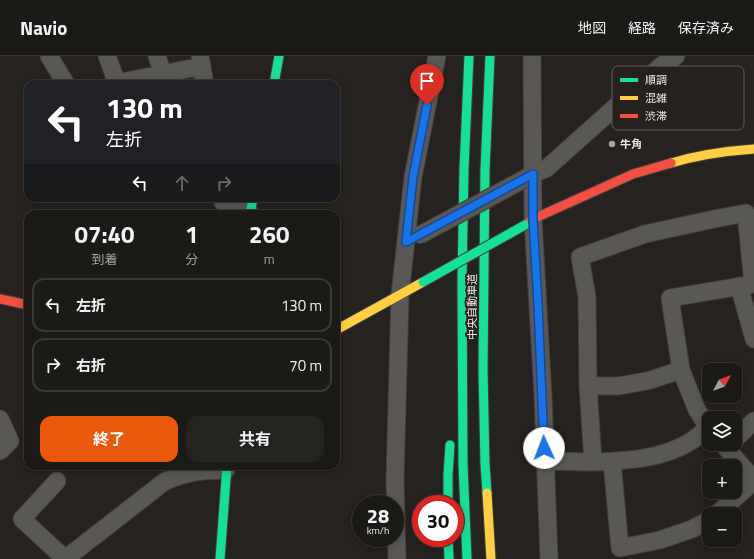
<!DOCTYPE html>
<html lang="ja">
<head>
<meta charset="utf-8">
<style>
  :root { --surface:#1c1a17; --page:#252320; --text:#f1f3f6; --muted:#a0a1a1; --line:#3a3836; --accent:#ea580c }
  body { margin:0; font-family:"Titillium Web","Noto Sans JP",sans-serif; background:var(--page); color:var(--text); height:100vh; display:flex; flex-direction:column; font-size:15px; white-space:nowrap }
  * { box-sizing:border-box; margin:0 }
  p { font-size:13px; color:var(--muted) }
  .icon { flex:none; width:22px; height:22px; fill:none; stroke:currentColor; stroke-width:2; stroke-linecap:round; stroke-linejoin:round }
  .map { position:relative; flex:1; overflow:hidden }
  .panel { position:absolute; left:24px; top:154px; width:316px; height:260px; display:flex; flex-direction:column; background:var(--surface); border-radius:12px; box-shadow:0 2px 10px #0003,0 0 0 1px var(--line) }
  .panel>* { flex:none }
  .hud { position:absolute; left:24px; top:24px; width:316px; height:122px; border-radius:12px; box-shadow:0 2px 10px #0003,0 0 0 1px var(--line); background:#202124; color:#fff; overflow:hidden }
  .needle { width:26px; rotate:49deg }
  .tools { position:absolute; left:702px; top:307px; display:grid; gap:8px }
  .tools a { display:grid; place-items:center; width:40px; height:40px; border-radius:8px; background:var(--surface); box-shadow:0 2px 10px #0003,0 0 0 1px var(--line); font-size:20px }
  .speed { position:absolute; left:352px; top:439px; display:flex; gap:8px; font-size:20px; font-weight:700; text-align:center }
  .speed>* { display:grid; place-content:center; width:52px; height:52px; border-radius:50%; background:var(--surface); box-shadow:0 2px 10px #0003,0 0 0 1px var(--line); line-height:1 }
  .speed small { font-size:10px; font-weight:400 }
  .speed .limit { border:6px solid #d22; background:#fff; color:#111 }
  .pin { position:absolute; display:grid; place-items:center; width:34px; height:34px; color:#fff; margin:-41px -17px; border-radius:50% 50% 50% 0; rotate:-45deg; box-shadow:0 0 4px #0007 }
  .pin .icon { rotate:45deg }
  .me { position:absolute; width:44px; margin:-22px; rotate:358deg; stroke-linejoin:round; filter:drop-shadow(0 0 3px #0008) }
  .turn { display:flex; align-items:center; gap:14px; height:84px; padding:0 16px; font-size:18px }
  .turn .icon { width:52px; height:52px; stroke-width:2.5 }
  .turn b { display:block; font-size:28px; line-height:34px }
  .lanes { display:flex; align-items:center; height:38px; padding:0 16px; background:#0003; justify-content:center; gap:20px; direction:ltr }
  .lanes .off { opacity:.35 }
  .eta { display:flex; justify-content:space-evenly; align-items:center; height:68px; text-align:center }
  .eta b { font-size:24px; font-weight:700; line-height:28px }
  .button { display:flex; gap:8px; margin-top:auto; padding:8px 16px }
  .button a { flex:1; height:46px; border-radius:12px; background:var(--accent); color:#fff; font-size:16px; font-weight:700; line-height:46px; text-align:center }
  .button a+a { background:var(--page); color:var(--text) }
  ul { padding:0; list-style:none }
  li { display:flex; align-items:center; gap:12px; height:54px; margin:0 8px 6px; padding:0 8px; border:2px solid var(--line); border-radius:12px }
  li div { flex:1 }
  li b { display:block; font-size:15px }
  li em { font-style:normal }
  header { display:flex; align-items:center; gap:24px; box-sizing:border-box; height:56px; padding:0 20px; background:var(--surface); border-bottom:1px solid var(--line) }
  header strong { font-size:19px }
  nav { display:flex; gap:22px; margin-inline-start:auto; font-size:14px }
  .map>svg:first-child { display:block }
  .lines { fill:none; stroke-linecap:round; stroke-linejoin:round }
  .street-casing { stroke:#433f3d; stroke-width:19 }
  .fast-casing { stroke:#433f3d; stroke-width:11 }
  .slow-casing { stroke:#433f3d; stroke-width:11 }
  .jam-casing { stroke:#433f3d; stroke-width:11 }
  .street { stroke:#5a5855; stroke-width:17 }
  .fast { stroke:#16e098; stroke-width:9 }
  .slow { stroke:#ffcf43; stroke-width:9 }
  .jam { stroke:#f24e42; stroke-width:9 }
  .street-bridge-casing { stroke:#433f3d; stroke-width:19; stroke-linecap:butt }
  .fast-bridge-casing { stroke:#433f3d; stroke-width:11; stroke-linecap:butt }
  .street-bridge { stroke:#5a5855; stroke-width:17 }
  .fast-bridge { stroke:#16e098; stroke-width:9 }
  .route-casing { stroke:#114b97; stroke-width:10 }
  .route { stroke:#1a73e8; stroke-width:7 }
  .poi-dot { fill:#a7a3a0; stroke:#27211d; stroke-width:1.5 }
  .labels { text-anchor:middle; stroke-width:4; stroke-linejoin:round; paint-order:stroke }
  .poi-label { font-size:11px; font-weight:bold; fill:#ede8e5; stroke:#27211d; text-anchor:start }
  .street-label { font-size:11px; fill:#ede8e5; stroke:#27211d }
  .key { fill:#27211d; stroke:#625d59; stroke-width:1 }
  .key-label { font-size:11px; fill:#ede8e5 }
</style>
</head>
<body>
<header>
<strong>Navio</strong>
<nav><a>地図</a><a>経路</a><a>保存済み</a></nav>
</header>
<div class="map">
<svg width="754" height="503" viewBox="0 0 754 503">
  <rect width="100%" height="100%" fill="#25221f"/>
  <g class="lines">
    <defs>
      <path id="street" d="M 49,0 L 66,28
        M 107,0 L 117,27
        M 157,0 L 163,18
        M 200,0 L 205,28
        M 532,0 L 533,163 L 543,340 L 549,503
        M 112,28 L 202,10
        M 526,122 L 533,118 L 547,112 L 661,10 L 676,0
        M 223,142 L 223,146 L 250,157
        M 739,230 L 754,283
        M 588,330 L 618,330 L 647,325 L 681,314
        M 0,363 L 10,385 L 0,395
        M 708,372 C 703,376 698,380 693,384 C 664,403 627,405 593,406 L 588,330 L 587,241 L 580,201 L 645,178 L 714,163 L 746,157 L 753,228
        M 709,373 L 697,354 L 681,314 L 670,242 L 754,228
        M 735,383 L 754,365
        M 723,388 L 754,424
        M 545,405 L 593,406
        M 612,406 L 620,492 L 660,484 L 692,473 L 709,464
        M 57,425 L 22,463 L 65,503
        M 717,458 L 754,425
        M 65,503 L 164,426 C 186,416 202,414 226,414
        M 397,503 L 395,423 L 400,239 L 413,121 L 437,0"/>
      <path id="fast" d="M 274,28 L 279,0
        M 250,158 L 253,142
        M 487,437 L 485,408 L 483,314 L 485,114 L 490,0
        M 448,448 L 448,419 L 450,389
        M 448,482 L 449,503
        M 220,503 L 227,410
        M 467,503 L 463,408 L 462,226 L 464,113 L 469,0"/>
      <path id="slow" d="M 671,107 C 698,99 726,95 754,93
        M 336,274 L 423,226
        M 487,437 L 491,503"/>
      <path id="jam" d="M 525,169 L 533,163 L 633,118 L 671,107
        M 0,243 L 28,249"/>
    </defs>
    <use href="#street" class="street-casing"/>
    <use href="#fast" class="fast-casing"/>
    <use href="#slow" class="slow-casing"/>
    <use href="#jam" class="jam-casing"/>
    <use href="#street" class="street"/>
    <use href="#fast" class="fast"/>
    <use href="#slow" class="slow"/>
    <use href="#jam" class="jam"/>
    <defs>
      <path id="street-bridge" d="M 420,179 L 526,122"/>
      <path id="fast-bridge" d="M 423,226 L 525,169"/>
    </defs>
    <use href="#street-bridge" class="street-bridge-casing"/>
    <use href="#fast-bridge" class="fast-bridge-casing"/>
    <use href="#street-bridge" class="street-bridge"/>
    <use href="#fast-bridge" class="fast-bridge"/>
  </g>
  <g class="lines">
    <defs>
      <path id="route" d="M 427,49 L 413,121 L 406,186 L 533,118 L 533,163 L 538,248 L 544,392"/>
    </defs>
    <use href="#route" class="route-casing"/>
    <use href="#route" class="route"/>
  </g>
  <circle class="poi-dot" cx="612" cy="88" r="4"/>
  <g class="labels">
    <g class="poi-label">
      <text x="620" y="92">牛角</text>
    </g>
    <g class="street-label">
      <text transform="translate(472 251) rotate(-90)" y="4">中央自動車道</text>
    </g>
  </g>
  <rect x="612" y="10" width="132" height="64" rx="6" class="key"/>
  <rect x="620" y="22" width="18" height="4" fill="#16e098"/>
  <rect x="620" y="40" width="18" height="4" fill="#ffcf43"/>
  <rect x="620" y="58" width="18" height="4" fill="#f24e42"/>
  <g class="key-label">
    <text x="645" y="28">順調</text>
    <text x="645" y="46">混雑</text>
    <text x="645" y="64">渋滞</text>
  </g>
</svg>
<div class="tools">
<a><svg class="needle" viewBox="-14 -14 28 28"><path d="M0-13l5 13h-10z" fill="#e53935"/><path d="M0 13l5-13h-10z" fill="#a0a1a1"/></svg></a>
<a><svg class="icon" aria-label="layers" viewBox="0 0 24 24"><path d="M12 4l9 5-9 5-9-5zM3 14l9 5 9-5"/></svg></a>
<a>+</a>
<a>−</a>
</div>
<div class="speed"><div>28<small>km/h</small></div><div class="limit">30</div></div>
<div class="pin" style="left:427px;top:49px;background:#d93025"><svg class="icon" aria-label="arrive" viewBox="0 0 24 24"><path d="M6 21V4h12l-3 4 3 4H6"/></svg></div>
<svg class="me" style="left:544px;top:392px" viewBox="-20 -20 40 40"><circle r="19" fill="#fff"/><path d="M0-13L10 11 0 6-10 11z" fill="#1a73e8"/></svg>
<div class="hud">
<div class="turn"><svg class="icon" aria-label="left" viewBox="0 0 24 24"><path d="M17 20v-9H6M10 6l-5 5 5 5"/></svg><div><b>130 m</b>左折</div></div>
<div class="lanes"><svg class="icon" aria-label="left" viewBox="0 0 24 24"><path d="M17 20v-9H6M10 6l-5 5 5 5"/></svg><svg class="icon off" aria-label="ahead" viewBox="0 0 24 24"><path d="M12 20V5M6 11l6-6 6 6"/></svg><svg class="icon off" aria-label="right" viewBox="0 0 24 24"><path d="M7 20v-9h11M14 6l5 5-5 5"/></svg></div>
</div>
<section class="panel">
<div class="eta">
<div><b>07:40</b><p>到着</p></div>
<div><b>1</b><p>分</p></div>
<div><b>260</b><p>m</p></div>
</div>
<ul>
<li><svg class="icon" aria-label="left" viewBox="0 0 24 24"><path d="M17 20v-9H6M10 6l-5 5 5 5"/></svg><div><b>左折</b></div><em>130 m</em></li>
<li><svg class="icon" aria-label="right" viewBox="0 0 24 24"><path d="M7 20v-9h11M14 6l5 5-5 5"/></svg><div><b>右折</b></div><em>70 m</em></li>
</ul>
<div class="button"><a>終了</a><a>共有</a></div>
</section>
</div>
</body>
</html>
